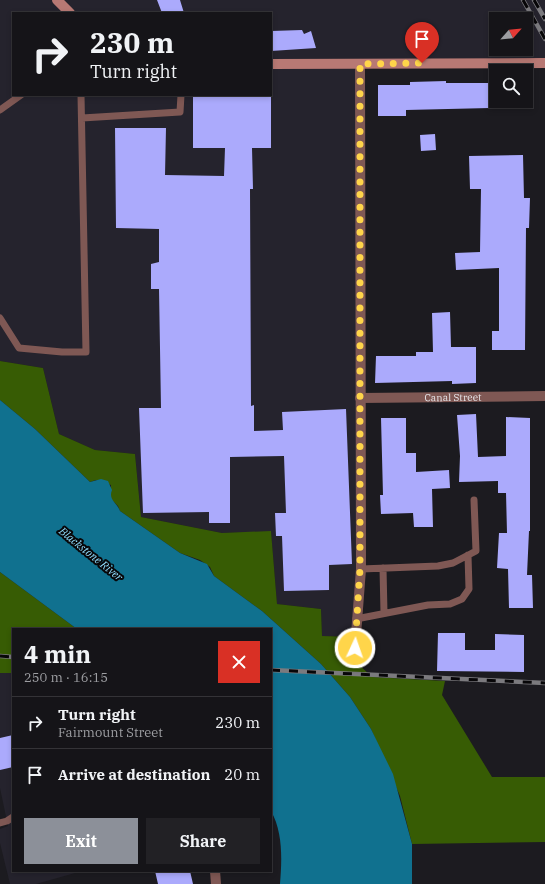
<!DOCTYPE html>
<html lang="en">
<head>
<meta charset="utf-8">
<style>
  :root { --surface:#151418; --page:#222125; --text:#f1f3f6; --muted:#9d9ea2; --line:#343337; --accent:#8c9099 }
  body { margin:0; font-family:"IBM Plex Serif",serif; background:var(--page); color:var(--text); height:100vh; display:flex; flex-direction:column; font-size:15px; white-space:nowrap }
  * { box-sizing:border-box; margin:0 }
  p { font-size:13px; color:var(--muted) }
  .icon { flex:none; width:22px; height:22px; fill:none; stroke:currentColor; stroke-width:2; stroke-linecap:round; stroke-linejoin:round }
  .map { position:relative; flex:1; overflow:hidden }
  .details { position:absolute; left:12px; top:628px; width:260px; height:244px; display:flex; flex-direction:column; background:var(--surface); border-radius:0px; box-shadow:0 2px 6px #0003,0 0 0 1px var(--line) }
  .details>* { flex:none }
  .banner { position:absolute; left:12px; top:12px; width:260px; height:84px; border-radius:0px; box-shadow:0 2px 6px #0003,0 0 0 1px var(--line); background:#151418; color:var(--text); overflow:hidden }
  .needle { width:26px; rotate:63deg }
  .controls { position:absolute; left:489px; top:12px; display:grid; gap:8px }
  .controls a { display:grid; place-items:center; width:44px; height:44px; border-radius:0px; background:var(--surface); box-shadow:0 2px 6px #0003,0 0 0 1px var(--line); font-size:20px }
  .pin { position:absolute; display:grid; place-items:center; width:34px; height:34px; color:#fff; margin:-41px -17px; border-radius:50% 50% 50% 0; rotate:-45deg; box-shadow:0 0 4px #0007 }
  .pin .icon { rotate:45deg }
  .me { position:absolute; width:44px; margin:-22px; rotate:3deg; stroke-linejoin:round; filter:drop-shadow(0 0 3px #0008) }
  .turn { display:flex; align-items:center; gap:14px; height:84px; padding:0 12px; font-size:18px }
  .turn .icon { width:52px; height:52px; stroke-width:2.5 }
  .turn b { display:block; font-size:28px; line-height:34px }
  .round { display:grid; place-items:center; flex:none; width:42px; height:42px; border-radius:0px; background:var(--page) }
  .headline { display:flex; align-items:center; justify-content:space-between; height:68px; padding:0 12px }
  h1 { font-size:24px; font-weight:700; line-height:30px }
  .cta { display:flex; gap:8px; margin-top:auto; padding:8px 12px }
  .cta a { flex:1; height:46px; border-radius:0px; background:var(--accent); color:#fff; font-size:16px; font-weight:700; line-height:46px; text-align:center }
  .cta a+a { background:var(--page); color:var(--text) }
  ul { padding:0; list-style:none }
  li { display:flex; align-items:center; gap:12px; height:52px; padding:0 12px; border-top:1px solid var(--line) }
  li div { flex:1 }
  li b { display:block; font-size:15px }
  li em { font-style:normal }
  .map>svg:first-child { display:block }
  .built { fill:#25232d; fill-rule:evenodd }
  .forest { fill:#375c04 }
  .water { fill:#10718f }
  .building { fill:#abaafc }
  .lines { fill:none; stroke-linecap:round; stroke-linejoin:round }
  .lane { stroke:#7f5854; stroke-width:7 }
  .street { stroke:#7f5854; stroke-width:10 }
  .secondary { stroke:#b87974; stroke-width:10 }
  .rail-casing { stroke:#7b7a7e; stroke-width:4.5 }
  .rail { stroke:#070608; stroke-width:3; stroke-dasharray:9; stroke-linecap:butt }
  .route { stroke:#ffd54a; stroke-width:7; stroke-dasharray:0 12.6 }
  .labels { text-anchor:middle; stroke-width:4; stroke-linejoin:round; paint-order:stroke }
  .street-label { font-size:10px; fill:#e7e6ea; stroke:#070608 }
  .water-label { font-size:11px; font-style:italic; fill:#90ddfd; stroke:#070608 }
</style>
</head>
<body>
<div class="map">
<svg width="545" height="884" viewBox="0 0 545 884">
  <rect width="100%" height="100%" fill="#1c1b20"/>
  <path class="built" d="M 0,0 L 545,0 L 545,66 L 365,68 L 366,430 L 363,553 L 356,637 L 322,636 L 321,609 L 277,604 L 271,532 L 222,533 L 141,517 L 135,454 L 95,450 L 59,434 L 43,368 L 0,361 ZM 13,13 L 271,13 L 271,95 L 13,95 ZM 496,19 L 526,19 L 526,49 L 496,49 Z
    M 0,673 L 13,673 L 13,871 L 82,871 L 36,884 L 10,884 L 0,843 L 0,829 L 8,826 L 0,788 Z"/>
  <path class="forest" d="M 0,361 L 43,368 L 59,434 L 95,450 L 135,454 L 141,517 L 222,533 L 271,531 L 277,604 L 321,609 L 322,636 L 356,637 L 356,662 L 372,677 L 445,681 L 442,695 L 492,777 L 545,777 L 545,842 L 412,844 L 400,796 L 371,729 L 350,697 L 321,664 L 262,611 L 214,576 L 210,567 L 200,560 L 180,553 L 120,511 L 118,506 L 111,499 L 111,485 L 96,480 L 90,482 L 35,429 L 0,400 Z
    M 0,572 L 77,629 L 13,629 L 13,673 L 0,673 Z"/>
  <path class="water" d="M 0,400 L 35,429 L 90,482 L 101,479 L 108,481 L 112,490 C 108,500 117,502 120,511 L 180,553 L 207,564 L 214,576 L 262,611 L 321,664 L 350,697 L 371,729 L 393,774 L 412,844 L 412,884 L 280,884 C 282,860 283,832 271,811 L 271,629 L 77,629 L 0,572 Z"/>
  <path class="building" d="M 157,0 L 180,0 L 184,13 L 162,13 Z
    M 302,30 L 304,34 L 311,31 L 316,48 L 271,51 L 271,31 Z
    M 446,81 L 446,83 L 490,83 L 490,108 L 406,110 L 406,116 L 378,116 L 378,85 L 410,85 L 410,82 Z
    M 193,95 L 271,95 L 271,148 L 252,148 L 253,189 L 250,189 L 251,406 L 254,405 L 254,431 L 283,430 L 282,412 L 346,409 L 352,564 L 329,565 L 329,590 L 284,591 L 282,536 L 276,536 L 275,513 L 286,513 L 284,456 L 230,457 L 230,523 L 209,523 L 209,512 L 143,513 L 139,408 L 161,408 L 159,289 L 151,289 L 151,264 L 159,262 L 159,229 L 116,228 L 115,128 L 166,128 L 165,175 L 224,176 L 225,148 L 193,148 Z
    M 435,134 L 436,150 L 421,151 L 420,135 Z
    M 523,155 L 524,198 L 530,198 L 529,228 L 526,228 L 525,350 L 492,350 L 492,331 L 499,331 L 499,268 L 456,270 L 455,253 L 480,252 L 481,189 L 470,189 L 469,156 Z
    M 450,312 L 451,347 L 476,347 L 476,383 L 452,384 L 452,381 L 375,383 L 376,356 L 416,356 L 416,352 L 433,352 L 432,313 Z
    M 476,414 L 478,457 L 506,456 L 506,417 L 530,418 L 530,531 L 529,531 L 527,575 L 532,575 L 533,608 L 509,608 L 508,569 L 497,568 L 499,533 L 507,533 L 506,493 L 498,493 L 498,481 L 459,482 L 460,456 L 457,415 Z
    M 381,418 L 406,418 L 406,453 L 416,453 L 416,472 L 449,470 L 450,488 L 432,489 L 433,527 L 414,527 L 413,513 L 381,514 L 380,495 L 383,495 Z
    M 438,633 L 465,633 L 465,650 L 495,650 L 495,634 L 524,635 L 524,672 L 437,671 Z
    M 13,735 L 13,767 L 0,770 L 0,738 Z
    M 155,871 L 190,871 L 193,884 L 158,884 Z"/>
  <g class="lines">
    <path class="lane" d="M 0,110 L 21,95
      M 82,118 L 180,112 L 181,95
      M 0,318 L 19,348 L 62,352 L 86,352 L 81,95
      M 383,568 L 384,613
      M 361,569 L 438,566 L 453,563 L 476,551 L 474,500
      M 356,619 L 428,605 L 450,604 L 462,599 L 469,589 L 468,555
      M 0,823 L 7,821 L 13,817"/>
    <g class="street">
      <path id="s1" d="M 360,398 L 545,396"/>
      <path d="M 355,648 L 361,569 L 360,64"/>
      <path d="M 215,871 L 216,884"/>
    </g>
    <path class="secondary" d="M 57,0 L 70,13
      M 271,64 L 545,63"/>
    <defs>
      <path id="rail" d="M 523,0 L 545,39
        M 534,0 L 545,19
        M 0,656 L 13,657
        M 271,670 L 545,683"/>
    </defs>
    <use href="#rail" class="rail-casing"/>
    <use href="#rail" class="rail"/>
  </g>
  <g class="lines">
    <path class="route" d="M 355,648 L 360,569 L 360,64 L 422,63"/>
  </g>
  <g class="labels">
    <g class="street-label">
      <text dy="4" stroke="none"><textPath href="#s1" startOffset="93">Canal Street</textPath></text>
    </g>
    <g class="water-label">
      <text transform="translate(91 554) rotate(39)" y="4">Blackstone River</text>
    </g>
  </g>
</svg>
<div class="controls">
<a><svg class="needle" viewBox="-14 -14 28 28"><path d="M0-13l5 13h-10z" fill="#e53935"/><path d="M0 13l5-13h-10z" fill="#9d9ea2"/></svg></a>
<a><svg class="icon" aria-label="search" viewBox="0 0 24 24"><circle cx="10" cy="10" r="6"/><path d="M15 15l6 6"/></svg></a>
</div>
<div class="pin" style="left:422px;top:63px;background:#d93025"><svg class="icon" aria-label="arrive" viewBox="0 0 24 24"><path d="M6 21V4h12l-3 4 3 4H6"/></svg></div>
<svg class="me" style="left:355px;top:648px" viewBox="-20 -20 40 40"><circle r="17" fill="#ffd54a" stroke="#fff" stroke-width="3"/><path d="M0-11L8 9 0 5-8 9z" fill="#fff"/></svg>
<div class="banner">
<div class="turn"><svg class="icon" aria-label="right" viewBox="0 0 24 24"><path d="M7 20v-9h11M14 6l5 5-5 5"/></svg><div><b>230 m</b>Turn right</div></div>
</div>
<section class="details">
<div class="headline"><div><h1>4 min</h1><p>250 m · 16:15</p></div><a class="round" style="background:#d93025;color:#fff"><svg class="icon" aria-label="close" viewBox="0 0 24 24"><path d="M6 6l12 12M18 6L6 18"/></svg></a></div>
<ul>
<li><svg class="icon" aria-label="right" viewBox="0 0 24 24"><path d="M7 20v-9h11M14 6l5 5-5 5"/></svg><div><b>Turn right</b><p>Fairmount Street</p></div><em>230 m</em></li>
<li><svg class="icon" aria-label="arrive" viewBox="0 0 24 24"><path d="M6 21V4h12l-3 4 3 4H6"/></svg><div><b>Arrive at destination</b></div><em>20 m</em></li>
</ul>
<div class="cta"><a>Exit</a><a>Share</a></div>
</section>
</div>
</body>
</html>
